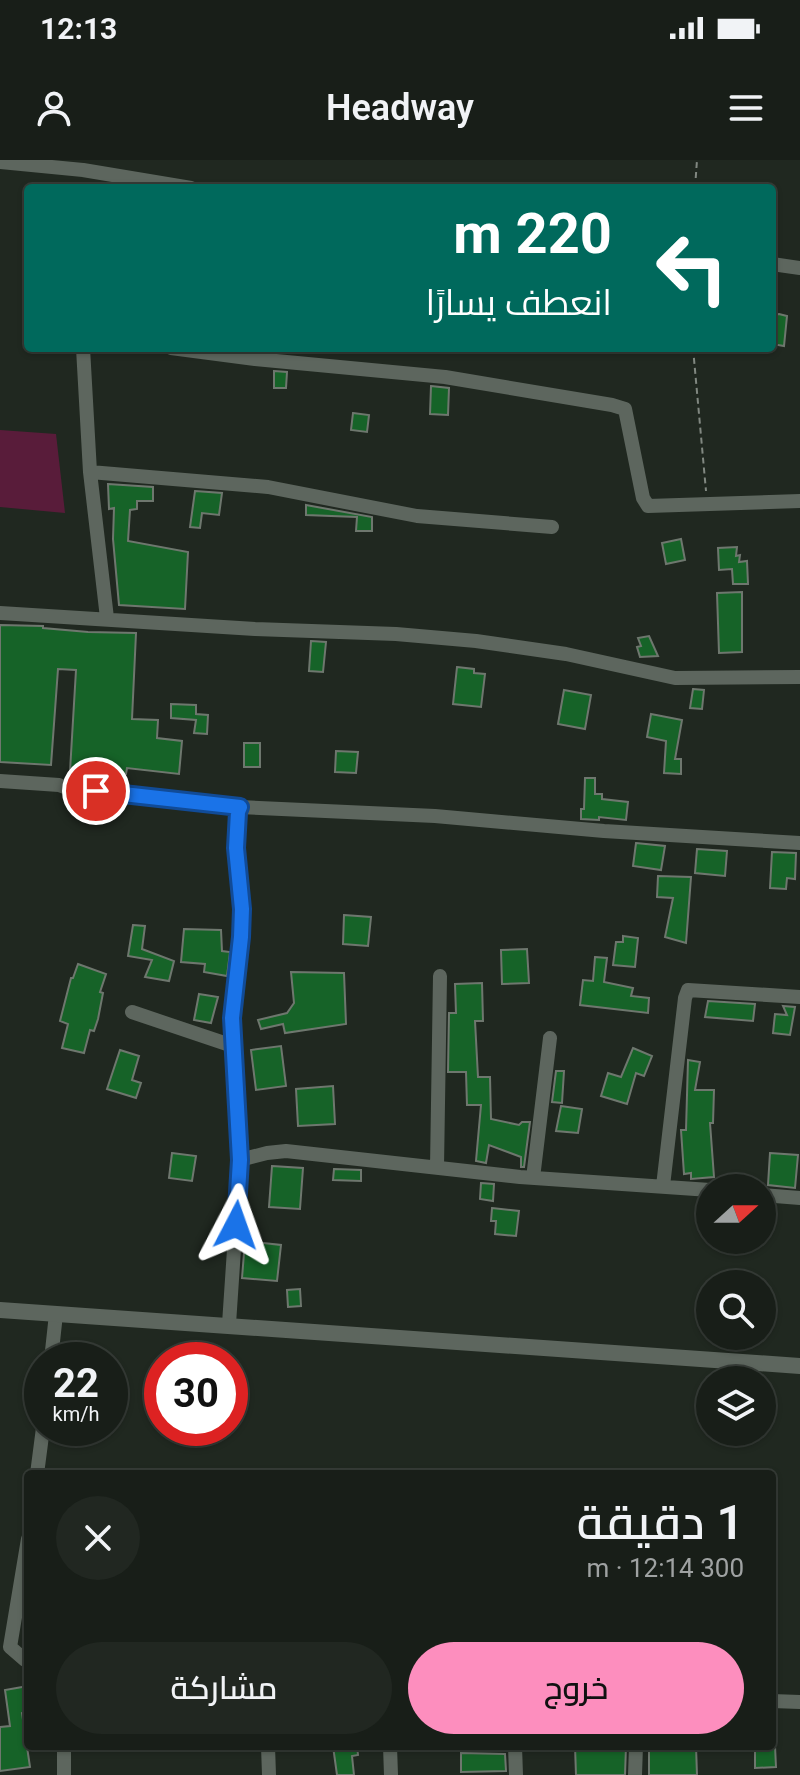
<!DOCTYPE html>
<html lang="ar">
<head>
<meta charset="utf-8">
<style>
  :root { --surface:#181e18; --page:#212721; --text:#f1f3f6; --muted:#9fa2a2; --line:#363c37; --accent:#fd8ebe }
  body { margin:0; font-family:Roboto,Cairo,sans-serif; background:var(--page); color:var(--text); direction:rtl; height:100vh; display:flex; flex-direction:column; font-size:30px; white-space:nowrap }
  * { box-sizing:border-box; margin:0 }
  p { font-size:26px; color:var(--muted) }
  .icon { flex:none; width:44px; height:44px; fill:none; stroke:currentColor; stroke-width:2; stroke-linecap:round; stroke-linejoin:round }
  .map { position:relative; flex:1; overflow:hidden; direction:ltr }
  .panel { position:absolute; left:24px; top:1310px; width:752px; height:280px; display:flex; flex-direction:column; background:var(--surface); border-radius:8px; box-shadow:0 2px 6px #0004,0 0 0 2px var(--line); direction:rtl }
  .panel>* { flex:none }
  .guide { position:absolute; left:24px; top:24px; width:752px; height:168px; border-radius:8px; box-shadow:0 2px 6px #0004,0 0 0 2px var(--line); direction:rtl; background:#00695c; color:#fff; overflow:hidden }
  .needle { width:52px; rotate:69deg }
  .controls { position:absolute; left:696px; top:1014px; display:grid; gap:16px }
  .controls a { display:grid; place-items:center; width:80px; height:80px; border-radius:50%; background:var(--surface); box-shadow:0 2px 6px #0004,0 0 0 2px var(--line); font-size:40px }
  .speed { position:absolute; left:24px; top:1182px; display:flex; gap:16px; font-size:40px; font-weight:700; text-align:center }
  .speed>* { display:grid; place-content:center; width:104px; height:104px; border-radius:50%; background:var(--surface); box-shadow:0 2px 6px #0004,0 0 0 2px var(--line); line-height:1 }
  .speed small { font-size:20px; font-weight:400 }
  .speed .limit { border:12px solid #d22; background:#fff; color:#111 }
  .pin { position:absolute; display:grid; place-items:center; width:68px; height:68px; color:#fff; margin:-34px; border:4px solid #fff; border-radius:50%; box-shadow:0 2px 8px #0007 }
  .me { position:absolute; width:88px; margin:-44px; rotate:4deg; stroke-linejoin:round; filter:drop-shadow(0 0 6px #0008) }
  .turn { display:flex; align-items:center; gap:28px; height:168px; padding:0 32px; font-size:36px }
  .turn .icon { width:104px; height:104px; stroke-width:2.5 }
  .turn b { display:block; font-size:56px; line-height:68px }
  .round { display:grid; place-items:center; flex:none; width:84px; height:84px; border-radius:42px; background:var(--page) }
  .head { display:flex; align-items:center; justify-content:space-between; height:136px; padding:0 32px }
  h1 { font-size:48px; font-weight:600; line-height:60px }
  .button { display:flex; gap:16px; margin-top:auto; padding:16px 32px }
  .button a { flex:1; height:92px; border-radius:48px; background:var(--accent); color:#111; font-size:32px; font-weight:600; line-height:92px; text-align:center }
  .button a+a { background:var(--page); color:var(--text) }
  .status { display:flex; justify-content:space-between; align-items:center; height:56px; padding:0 40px; background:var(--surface); direction:ltr }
  .status svg { height:22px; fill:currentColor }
  header { display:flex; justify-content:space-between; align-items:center; height:104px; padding:0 32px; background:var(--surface); font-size:36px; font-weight:600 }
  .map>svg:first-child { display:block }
  .green { fill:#591c3a }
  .building { fill:#166328; stroke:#6e776e; stroke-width:2 }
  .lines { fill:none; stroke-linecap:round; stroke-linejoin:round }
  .path { stroke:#818881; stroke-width:2; stroke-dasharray:6 4; stroke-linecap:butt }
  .minor { stroke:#5d665e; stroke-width:14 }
  .tertiary { stroke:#5d665e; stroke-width:16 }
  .route-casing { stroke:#114b97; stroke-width:20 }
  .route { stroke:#1a73e8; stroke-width:14 }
</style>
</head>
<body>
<div class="status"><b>12:13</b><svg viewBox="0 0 49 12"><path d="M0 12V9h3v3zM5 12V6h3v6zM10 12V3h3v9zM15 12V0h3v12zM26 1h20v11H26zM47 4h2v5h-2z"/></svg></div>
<header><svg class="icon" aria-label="menu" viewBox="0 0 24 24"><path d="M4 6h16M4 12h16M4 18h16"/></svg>Headway<svg class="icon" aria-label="person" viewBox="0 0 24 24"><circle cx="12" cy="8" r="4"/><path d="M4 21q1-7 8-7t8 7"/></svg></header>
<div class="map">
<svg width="800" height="1615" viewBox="0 0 800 1615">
  <rect width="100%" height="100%" fill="#202820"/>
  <path class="green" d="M 0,270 L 56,274 L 65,353 L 0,347 Z"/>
  <path class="building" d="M 779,154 L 787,156 L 784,186 L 772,184 L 772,155 Z
    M 274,211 L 287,212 L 286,228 L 274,228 Z
    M 431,226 L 449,228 L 448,255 L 430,254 Z
    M 353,253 L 369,255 L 367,272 L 351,270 Z
    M 108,324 L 153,327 L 153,341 L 137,341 L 137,349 L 130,350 L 128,381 L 188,392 L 185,449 L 119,445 L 113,379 L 114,348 L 109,349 Z
    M 195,331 L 222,333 L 219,355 L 202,353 L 200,368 L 190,367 Z
    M 306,345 L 372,357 L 372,371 L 356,371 L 357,357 L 306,355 Z
    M 681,379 L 685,400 L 666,404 L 662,383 Z
    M 737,387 L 736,396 L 740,395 L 739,402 L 747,401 L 748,424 L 733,424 L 732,409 L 719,410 L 718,388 Z
    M 742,432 L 742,492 L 719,493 L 717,433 Z
    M 0,465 L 43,466 L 43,468 L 88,472 L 136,473 L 132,559 L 158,560 L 157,578 L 182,581 L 179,614 L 127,608 L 126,614 L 70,611 L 76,510 L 58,509 L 51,605 L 0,602 Z
    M 649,476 L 658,496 L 640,497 L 637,487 L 641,486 L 638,478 Z
    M 311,481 L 326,482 L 323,512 L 309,511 Z
    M 457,507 L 474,509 L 474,513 L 485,514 L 481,547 L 453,544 Z
    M 693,529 L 704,530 L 702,549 L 690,548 Z
    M 564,530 L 591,535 L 585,569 L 558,564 Z
    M 171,544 L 196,545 L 196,554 L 208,555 L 207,574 L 194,573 L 196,560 L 171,558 Z
    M 651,554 L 682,560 L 675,599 L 681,599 L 681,614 L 664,613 L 666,581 L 647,577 Z
    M 244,583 L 260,583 L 260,607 L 244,607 Z
    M 336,591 L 358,592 L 356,613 L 335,612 Z
    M 585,618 L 595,618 L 595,634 L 602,634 L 602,639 L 628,642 L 626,660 L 599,657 L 599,660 L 581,659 L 581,649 L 584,649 Z
    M 636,683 L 665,686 L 661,710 L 633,706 Z
    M 697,689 L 727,691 L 725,716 L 695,713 Z
    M 772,692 L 796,693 L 795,719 L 787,718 L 786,729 L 770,728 Z
    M 658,716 L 691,717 L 686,783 L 665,777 L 673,738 L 657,737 Z
    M 344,755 L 371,757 L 368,786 L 343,784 Z
    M 133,765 L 145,766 L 142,789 L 174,801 L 169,821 L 145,817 L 152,800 L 128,796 Z
    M 184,769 L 221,770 L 222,791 L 230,792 L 227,816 L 204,812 L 205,804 L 181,802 Z
    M 623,776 L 638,778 L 635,807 L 613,805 L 616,782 L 623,782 Z
    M 527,789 L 529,823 L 502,824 L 501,790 Z
    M 595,797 L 607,798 L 604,822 L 633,828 L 631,836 L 649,838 L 648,853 L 580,845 L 583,820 L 593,821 Z
    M 78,804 L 106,814 L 100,832 L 103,833 L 98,859 L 94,871 L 90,870 L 84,893 L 62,888 L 68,864 L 60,861 L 71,818 L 73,818 Z
    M 291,812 L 344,813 L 346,864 L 285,873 L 283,864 L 261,869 L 258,860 L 287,853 L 294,843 Z
    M 482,823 L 483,861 L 475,861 L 478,917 L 490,917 L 491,959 L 519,965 L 522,962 L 530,962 L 524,1007 L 521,1007 L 521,997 L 489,985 L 486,1003 L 476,1001 L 481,945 L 467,945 L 466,912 L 448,912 L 449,853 L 456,853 L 455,824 Z
    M 199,834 L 218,837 L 211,863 L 194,860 Z
    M 708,841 L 755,844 L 753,861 L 705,857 Z
    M 783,846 L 795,847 L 790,875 L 773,873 L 775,854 L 787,855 Z
    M 281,886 L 286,926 L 256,930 L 251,890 Z
    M 633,888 L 652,896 L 644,916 L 636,913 L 627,944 L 601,936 L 608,913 L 621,917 Z
    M 120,890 L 139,896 L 132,920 L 141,923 L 136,938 L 107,929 Z
    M 688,900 L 700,902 L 695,930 L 714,930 L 713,963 L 710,963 L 714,1017 L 691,1019 L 691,1013 L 684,1014 L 681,970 L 686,970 Z
    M 556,911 L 564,911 L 562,943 L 552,942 Z
    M 333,926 L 335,964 L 298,966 L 296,929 Z
    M 561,946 L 582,949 L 578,973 L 556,971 Z
    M 172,993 L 196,996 L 192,1021 L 169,1018 Z
    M 770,993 L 798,995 L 795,1028 L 768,1025 Z
    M 272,1006 L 303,1008 L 300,1049 L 269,1047 Z
    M 334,1009 L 361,1010 L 361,1021 L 333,1020 Z
    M 481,1023 L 494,1024 L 493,1041 L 480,1039 Z
    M 492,1048 L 519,1051 L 516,1076 L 495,1074 L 496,1061 L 491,1061 Z
    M 245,1081 L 281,1085 L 277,1121 L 242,1118 Z
    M 300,1129 L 301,1146 L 288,1147 L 287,1130 Z
    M 28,1526 L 28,1552 L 22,1553 L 30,1607 L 0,1611 L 0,1567 L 10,1566 L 5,1530 Z
    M 333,1586 L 357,1586 L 358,1595 L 352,1596 L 354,1615 L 337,1615 Z
    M 575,1586 L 626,1586 L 625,1615 L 576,1615 Z
    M 649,1586 L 696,1586 L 697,1615 L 649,1615 Z
    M 755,1586 L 775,1586 L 776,1607 L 755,1608 Z
    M 461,1593 L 505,1594 L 506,1611 L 461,1612 Z"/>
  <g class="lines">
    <path class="path" d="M 695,28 L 697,0
      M 693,188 L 706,331"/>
    <path class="minor" d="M 0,2 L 83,10 L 191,28
      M 772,104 L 800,108
      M 83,188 L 90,312 L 268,327 L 417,356 L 552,367
      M 171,188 L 255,199 L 445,217 L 612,245 L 625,249 L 643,338 L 648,346 L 800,341
      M 90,312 L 107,458
      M 0,453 L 255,469 L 396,474 L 476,481 L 566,494 L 675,518 L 800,517
      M 0,621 L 59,625 L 67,628 L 240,647
      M 132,852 L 233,886 L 240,1000 L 229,1164
      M 233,886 C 231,848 239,813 241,776 C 244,734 236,694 238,652 L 240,647 L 435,656 L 604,671 L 800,683
      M 240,1000 L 267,993 L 286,991 L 520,1017 L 710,1030
      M 437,1007 L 440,816
      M 533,1018 L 550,878
      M 663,1026 L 685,838 L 688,830 L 800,837
      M 762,1035 L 800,1038
      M 51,1200 L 56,1154
      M 37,1314 L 43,1268
      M 28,1379 L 10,1487 L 25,1500 L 28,1500
      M 772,1541 L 800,1542
      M 64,1586 L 64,1615
      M 268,1586 L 269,1615
      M 390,1586 L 391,1615
      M 515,1586 L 516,1615
      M 635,1615 L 636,1586"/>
    <path class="tertiary" d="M 0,1150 L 800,1206"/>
  </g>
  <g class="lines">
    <defs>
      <path id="route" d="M 96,631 L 240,647 L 238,652 L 236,688 L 242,749 L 241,777 L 232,858 L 240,1000 L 236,1065"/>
    </defs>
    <use href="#route" class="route-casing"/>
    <use href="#route" class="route"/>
  </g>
</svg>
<div class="controls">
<a><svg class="needle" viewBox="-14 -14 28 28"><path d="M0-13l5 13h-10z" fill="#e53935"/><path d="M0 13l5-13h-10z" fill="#9fa2a2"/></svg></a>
<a><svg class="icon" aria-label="search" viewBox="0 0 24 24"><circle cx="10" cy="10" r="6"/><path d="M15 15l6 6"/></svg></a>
<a><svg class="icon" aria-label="layers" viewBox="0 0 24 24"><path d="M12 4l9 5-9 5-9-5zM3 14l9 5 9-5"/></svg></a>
</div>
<div class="speed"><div>22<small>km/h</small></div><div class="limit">30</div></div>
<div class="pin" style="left:96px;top:631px;background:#d93025"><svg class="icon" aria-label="arrive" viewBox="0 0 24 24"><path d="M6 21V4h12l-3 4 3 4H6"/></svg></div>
<svg class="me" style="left:236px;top:1065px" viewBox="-20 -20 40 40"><path d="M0-17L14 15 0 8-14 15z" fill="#1a73e8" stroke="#fff" stroke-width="4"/></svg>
<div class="guide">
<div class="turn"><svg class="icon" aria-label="left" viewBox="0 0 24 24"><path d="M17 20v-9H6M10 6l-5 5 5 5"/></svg><div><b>220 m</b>انعطف يسارًا</div></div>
</div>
<section class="panel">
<div class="head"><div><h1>1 دقيقة</h1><p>300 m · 12:14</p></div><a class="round"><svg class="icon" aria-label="close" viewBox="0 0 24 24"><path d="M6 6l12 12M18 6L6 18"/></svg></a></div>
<div class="button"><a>خروج</a><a>مشاركة</a></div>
</section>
</div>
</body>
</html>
